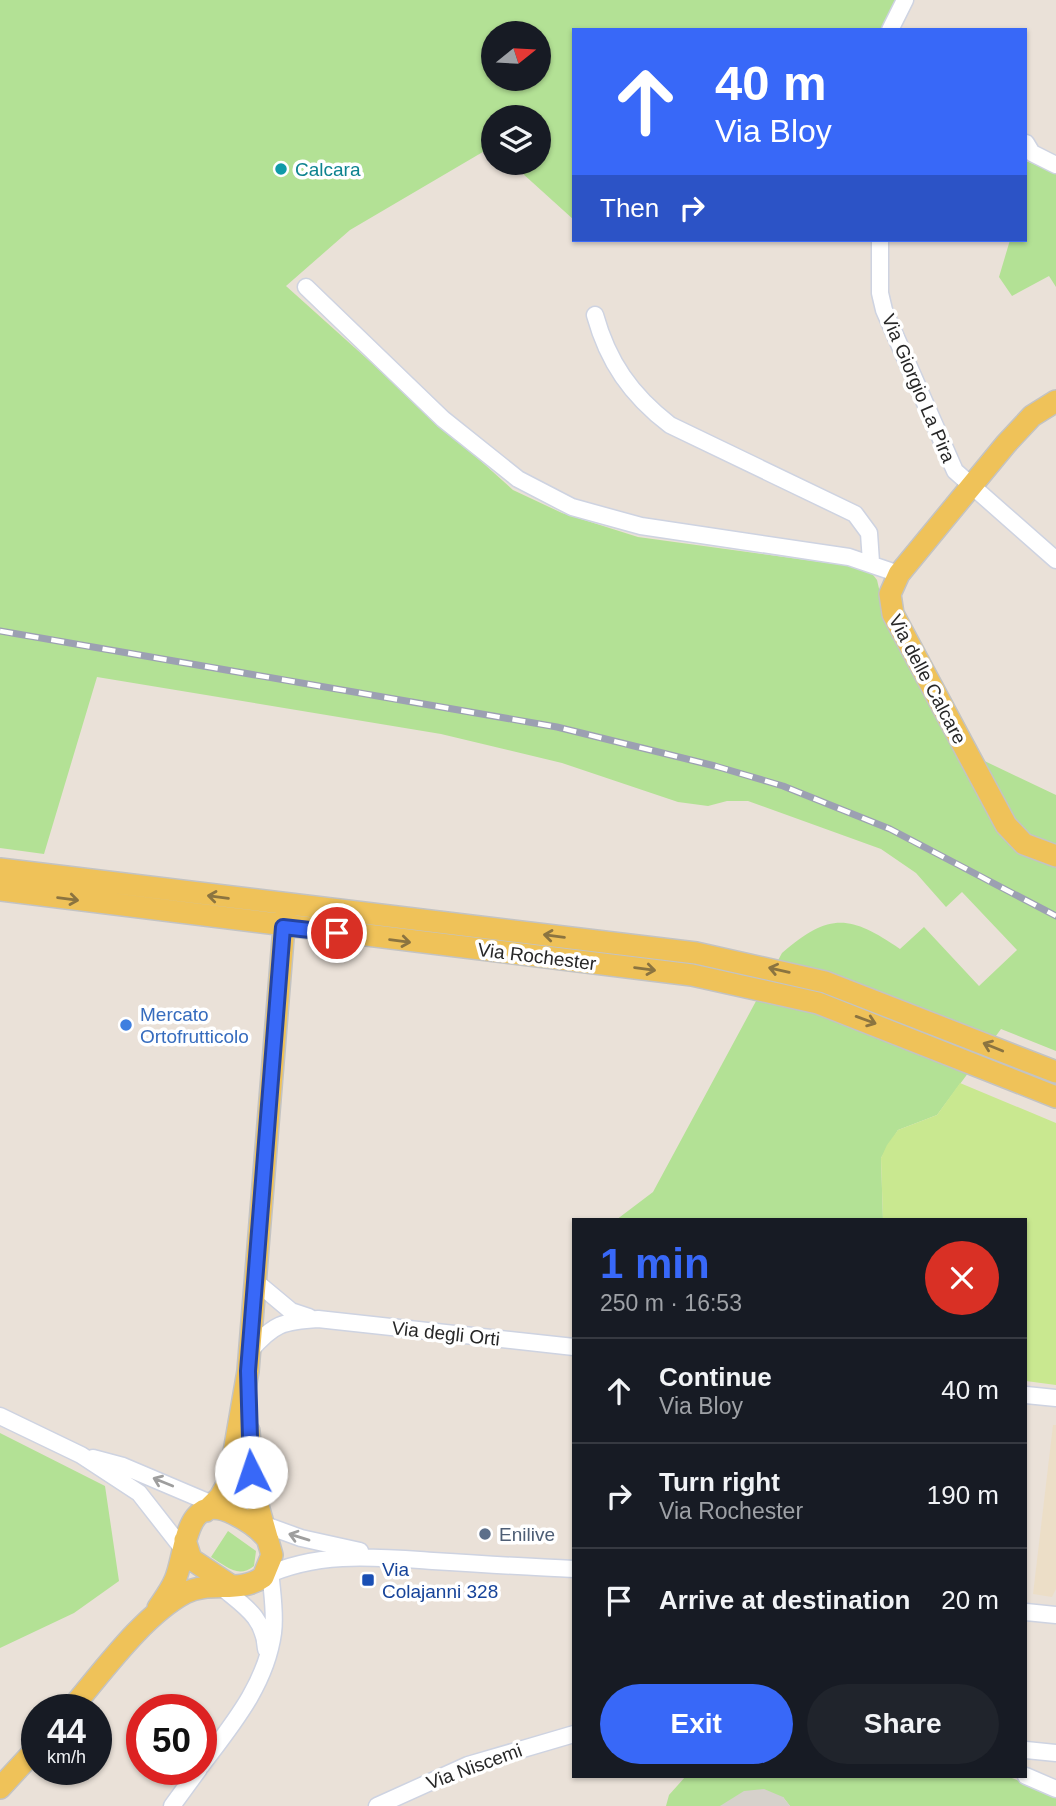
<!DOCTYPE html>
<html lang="en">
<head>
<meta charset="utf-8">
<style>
  :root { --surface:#171b24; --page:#20242c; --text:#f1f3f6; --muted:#9ea1a6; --line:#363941; --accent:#3868f8 }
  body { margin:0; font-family:Arial,sans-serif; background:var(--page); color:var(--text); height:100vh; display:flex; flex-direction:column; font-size:26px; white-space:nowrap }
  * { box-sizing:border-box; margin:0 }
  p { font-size:23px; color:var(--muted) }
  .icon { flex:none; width:38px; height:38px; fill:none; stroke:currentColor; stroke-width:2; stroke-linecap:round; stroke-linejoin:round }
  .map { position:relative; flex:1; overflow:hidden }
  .sheet { position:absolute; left:572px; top:1218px; width:455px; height:560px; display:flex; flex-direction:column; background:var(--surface); border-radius:0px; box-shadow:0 2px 5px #0004 }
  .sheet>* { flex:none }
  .hud { position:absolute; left:572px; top:28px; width:455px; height:214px; border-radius:0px; box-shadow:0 2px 5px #0004; background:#3868f8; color:#fff; overflow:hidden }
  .needle { width:46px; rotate:72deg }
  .buttons { position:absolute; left:481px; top:21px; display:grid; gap:14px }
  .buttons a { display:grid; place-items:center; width:70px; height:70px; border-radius:50%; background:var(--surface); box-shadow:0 2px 5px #0004; font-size:35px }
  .speed { position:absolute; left:21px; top:1694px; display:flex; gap:14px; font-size:35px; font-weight:700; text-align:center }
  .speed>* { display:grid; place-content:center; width:91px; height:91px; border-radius:50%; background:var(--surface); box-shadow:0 2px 5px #0004; line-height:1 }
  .speed small { font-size:18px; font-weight:400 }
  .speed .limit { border:10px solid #d22; background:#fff; color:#111 }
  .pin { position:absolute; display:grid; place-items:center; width:60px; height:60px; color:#fff; margin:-30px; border:4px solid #fff; border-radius:50%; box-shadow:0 2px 7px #0007 }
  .me { position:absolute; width:77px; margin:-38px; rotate:356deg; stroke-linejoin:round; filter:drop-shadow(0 0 5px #0008) }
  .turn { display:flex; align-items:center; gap:24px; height:147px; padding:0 28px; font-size:32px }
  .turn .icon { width:91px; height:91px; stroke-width:2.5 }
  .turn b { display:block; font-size:49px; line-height:60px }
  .then { display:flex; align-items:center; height:66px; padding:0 28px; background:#0003; gap:14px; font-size:26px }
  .round { display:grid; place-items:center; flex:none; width:74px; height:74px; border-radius:37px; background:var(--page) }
  .head { display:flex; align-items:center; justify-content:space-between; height:119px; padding:0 28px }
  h1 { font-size:42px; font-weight:700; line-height:52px; color:var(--accent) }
  .primary-button { display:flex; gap:14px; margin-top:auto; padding:14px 28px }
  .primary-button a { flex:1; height:80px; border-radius:42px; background:var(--accent); color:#fff; font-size:28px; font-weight:700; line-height:80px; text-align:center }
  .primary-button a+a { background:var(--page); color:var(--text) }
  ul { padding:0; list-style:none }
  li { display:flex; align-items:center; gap:21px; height:105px; padding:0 28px; border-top:2px solid var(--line) }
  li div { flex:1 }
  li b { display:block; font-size:26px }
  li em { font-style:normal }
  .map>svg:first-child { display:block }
  .education { fill:#ecdec7 }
  .green { fill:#b3e195; fill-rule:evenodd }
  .pitch { fill:#c9e890 }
  .plaza { fill:#d6d1cb }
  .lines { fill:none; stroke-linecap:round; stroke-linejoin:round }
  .minor-casing { stroke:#ced3e1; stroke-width:19 }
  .major-casing { stroke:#c3c3c3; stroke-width:24 }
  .minor { stroke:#fff; stroke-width:16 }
  .major { stroke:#efc259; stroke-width:21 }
  .rail-casing { stroke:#9ca0b2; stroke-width:7 }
  .rail { stroke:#fff; stroke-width:4.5; stroke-dasharray:13; stroke-linecap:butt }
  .oneway { stroke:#8b7440 }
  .oneway2 { stroke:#9e9e9e }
  .route-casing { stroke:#2444a1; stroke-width:18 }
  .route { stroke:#3868f8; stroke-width:12 }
  .culture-dot { fill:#0f9aa8; stroke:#fff; stroke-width:2.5 }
  .shop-dot { fill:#3f7fe0; stroke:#fff; stroke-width:2.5 }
  .service-dot { fill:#5c6f8a; stroke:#fff; stroke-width:2.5 }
  .transit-dot { fill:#1a4fb4; stroke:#fff; stroke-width:2.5 }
  .labels { text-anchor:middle; stroke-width:7; stroke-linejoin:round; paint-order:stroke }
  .culture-label { font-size:19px; fill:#0d838f; stroke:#fff; text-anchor:start }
  .street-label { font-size:19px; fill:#272727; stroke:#fff }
  .shop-label { font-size:19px; fill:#366cbe; stroke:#fff; text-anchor:start }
  .service-label { font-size:19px; fill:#4e5e75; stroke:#fff; text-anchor:start }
  .transit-label { font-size:19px; fill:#164399; stroke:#fff; text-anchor:start }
</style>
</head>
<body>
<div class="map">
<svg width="1056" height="1806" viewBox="0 0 1056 1806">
  <rect width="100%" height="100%" fill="#eae1d8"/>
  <path class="education" d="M 1053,1425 L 1056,1425 L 1056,1589 L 1052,1597 L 1033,1594 Z"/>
  <path class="green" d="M 0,0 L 900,0 L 882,30 L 574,30 L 574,220 L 511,163 L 539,163 L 539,117 L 494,117 L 493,146 L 350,230 L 286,286 L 513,490 L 562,513 L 638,537 L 850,566 L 870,571 L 877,580 L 885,614 L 953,746 L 1056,795 L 1056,1051 L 1001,1029 L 982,1055 L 1056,1087 L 980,1057 L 937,1115 L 898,1130 L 881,1158 L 883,1220 L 616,1220 L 653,1192 L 782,953 C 830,912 850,915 900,949 L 924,927 L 979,986 L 1017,950 L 962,892 L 946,907 L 916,873 L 881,849 L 748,801 L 727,801 L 708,806 L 678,802 L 562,763 L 441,734 L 97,677 L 44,854 L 0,848 ZM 494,33 L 539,33 L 539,79 L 494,79 Z
    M 1026,161 L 1056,173 L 1056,287 L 1049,276 L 1012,296 L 999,277 L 1010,240 L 1026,240 Z
    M 0,1433 L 105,1486 L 119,1581 L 74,1613 L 0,1648 Z
    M 228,1531 L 256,1551 L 254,1566 C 238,1579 226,1566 211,1557 Z
    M 686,1776 L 1007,1776 L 1056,1796 L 1056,1806 L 790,1806 L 783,1797 L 720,1806 L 666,1806 L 669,1795 Z"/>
  <path class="pitch" d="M 960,1083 L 1056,1123 L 1056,1385 L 1026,1381 L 1026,1220 L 883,1220 L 881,1158 L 887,1145 L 898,1130 L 937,1115 Z"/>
  <path class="plaza" d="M 764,1789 L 783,1797 L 790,1806 L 720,1806 L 744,1791 Z"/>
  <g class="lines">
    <defs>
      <path id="minor" d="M 890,30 L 905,0
        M 1026,143 L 1032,153 L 1056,165
        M 880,240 L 880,293 L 884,310 L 955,471 L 1056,560
        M 306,287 L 443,419 L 518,479 L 572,507 L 641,526 L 849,557 L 899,574
        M 595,315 C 608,362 631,395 670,425 L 855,514 L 869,533 L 871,562
        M 255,1281 L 291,1311 L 309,1317
        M 250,1351 C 273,1324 283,1321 318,1319 L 574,1347
        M 1026,1395 L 1056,1398
        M 0,1416 L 81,1455 L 139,1493 L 186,1553
        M 93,1458 L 123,1466 L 222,1508
        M 257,1522 L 301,1538 L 360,1551
        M 263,1577 C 317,1551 376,1557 433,1561 C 480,1564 527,1567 574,1569
        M 217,1583 C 240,1604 264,1614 266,1649
        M 1026,1612 L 1056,1615
        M 1026,1750 L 1056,1753
        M 201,1766 C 231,1726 266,1685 273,1633 C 276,1612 271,1588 270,1567
        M 1026,1776 L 1056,1789
        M 172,1806 L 199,1769
        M 377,1806 L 468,1765 L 574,1734"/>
      <path id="major" d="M 1056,401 L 1032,416 L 1006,444 L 899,574 L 890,594 L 893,614 L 1006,825 L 1024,844 L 1056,856
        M 0,869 L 696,953 L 825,982 L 1056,1072
        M 0,890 L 692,975 L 818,1003 L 1056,1097
        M 206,1511 L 220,1497 L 229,1481 L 248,1371 L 285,914
        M 185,1540 L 191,1559 L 230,1585
        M 158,1608 C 164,1599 171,1590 175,1580 C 187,1553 183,1489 234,1514 C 246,1520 260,1529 268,1540
        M 70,1710 C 102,1673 142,1616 185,1593 C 210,1580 240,1594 263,1577 L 272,1555 L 253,1488 L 249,1431
        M 0,1788 L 37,1748"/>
    </defs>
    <use href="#minor" class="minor-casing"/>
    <use href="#major" class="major-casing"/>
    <use href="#minor" class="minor"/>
    <use href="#major" class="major"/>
    <defs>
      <path id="rail" d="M 0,631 L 557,727 L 715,766 L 783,786 L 890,829 L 1056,916"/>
    </defs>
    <use href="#rail" class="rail-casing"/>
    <use href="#rail" class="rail"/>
  </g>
  <defs><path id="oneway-shaft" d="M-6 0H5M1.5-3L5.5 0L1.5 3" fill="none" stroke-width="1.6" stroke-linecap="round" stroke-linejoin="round" transform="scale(1.75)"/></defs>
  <g class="oneway">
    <use href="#oneway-shaft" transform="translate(218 897) rotate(-173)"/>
    <use href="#oneway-shaft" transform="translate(68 899) rotate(7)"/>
    <use href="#oneway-shaft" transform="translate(554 936) rotate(-173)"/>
    <use href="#oneway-shaft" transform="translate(400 941) rotate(7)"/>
    <use href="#oneway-shaft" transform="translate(645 969) rotate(7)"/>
    <use href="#oneway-shaft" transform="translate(779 970) rotate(-167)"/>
    <use href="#oneway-shaft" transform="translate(866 1020) rotate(20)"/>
    <use href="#oneway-shaft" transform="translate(993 1047) rotate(-158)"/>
  </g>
  <g class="oneway2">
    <use href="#oneway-shaft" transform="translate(163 1482) rotate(-158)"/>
    <use href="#oneway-shaft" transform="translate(299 1537) rotate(-163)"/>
  </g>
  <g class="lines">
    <defs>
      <path id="route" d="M 251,1472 L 248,1371 L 283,927 L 337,933"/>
    </defs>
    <use href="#route" class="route-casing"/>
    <use href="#route" class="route"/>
  </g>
  <circle class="culture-dot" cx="281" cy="169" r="7"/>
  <circle class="shop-dot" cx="126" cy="1025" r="7"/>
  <circle class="service-dot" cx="485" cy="1534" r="7"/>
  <rect class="transit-dot" x="361" y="1573" width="14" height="14" rx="3.5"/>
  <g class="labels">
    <g class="culture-label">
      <text x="295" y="176">Calcara</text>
    </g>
    <g class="street-label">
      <text transform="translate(919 388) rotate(67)" y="7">Via Giorgio La Pira</text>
      <text transform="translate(928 679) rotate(62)" y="7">Via delle Calcare</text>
      <text transform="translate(537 956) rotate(7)" y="7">Via Rochester</text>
      <text transform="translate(446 1333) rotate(6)" y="7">Via degli Orti</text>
      <text transform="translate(474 1766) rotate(-20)" y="7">Via Niscemi</text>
    </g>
    <g class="shop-label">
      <text x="140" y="1021">Mercato<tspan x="140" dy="22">Ortofrutticolo</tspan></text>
    </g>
    <g class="service-label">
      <text x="499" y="1541">Enilive</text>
    </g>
    <g class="transit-label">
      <text x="382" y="1576">Via<tspan x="382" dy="22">Colajanni 328</tspan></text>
    </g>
  </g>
</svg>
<div class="buttons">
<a><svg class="needle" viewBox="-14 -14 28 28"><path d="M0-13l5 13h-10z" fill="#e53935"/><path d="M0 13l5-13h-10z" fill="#9ea1a6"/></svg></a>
<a><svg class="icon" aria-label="layers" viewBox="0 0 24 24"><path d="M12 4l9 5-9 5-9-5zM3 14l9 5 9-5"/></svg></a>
</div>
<div class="speed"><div>44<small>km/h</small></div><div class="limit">50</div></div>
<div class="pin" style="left:337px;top:933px;background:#d93025"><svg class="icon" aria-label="arrive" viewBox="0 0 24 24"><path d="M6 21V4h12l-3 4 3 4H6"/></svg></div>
<svg class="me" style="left:251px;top:1472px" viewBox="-20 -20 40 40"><circle r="19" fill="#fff"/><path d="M0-13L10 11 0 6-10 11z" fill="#3868f8"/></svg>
<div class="hud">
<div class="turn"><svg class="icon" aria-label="ahead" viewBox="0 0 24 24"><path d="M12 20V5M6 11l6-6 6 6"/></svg><div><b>40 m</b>Via Bloy</div></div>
<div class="then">Then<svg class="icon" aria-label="right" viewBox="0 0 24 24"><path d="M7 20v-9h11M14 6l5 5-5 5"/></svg></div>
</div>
<section class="sheet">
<div class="head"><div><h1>1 min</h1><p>250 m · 16:53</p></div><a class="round" style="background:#d93025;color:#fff"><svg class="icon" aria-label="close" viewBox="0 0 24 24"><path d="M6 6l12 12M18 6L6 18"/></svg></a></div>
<ul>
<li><svg class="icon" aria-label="ahead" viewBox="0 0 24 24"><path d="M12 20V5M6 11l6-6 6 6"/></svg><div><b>Continue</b><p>Via Bloy</p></div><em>40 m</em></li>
<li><svg class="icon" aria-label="right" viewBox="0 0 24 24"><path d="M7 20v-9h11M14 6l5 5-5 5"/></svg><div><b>Turn right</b><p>Via Rochester</p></div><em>190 m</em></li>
<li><svg class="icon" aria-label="arrive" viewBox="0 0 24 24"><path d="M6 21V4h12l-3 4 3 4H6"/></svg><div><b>Arrive at destination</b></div><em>20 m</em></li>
</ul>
<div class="primary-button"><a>Exit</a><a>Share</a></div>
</section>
</div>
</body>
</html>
